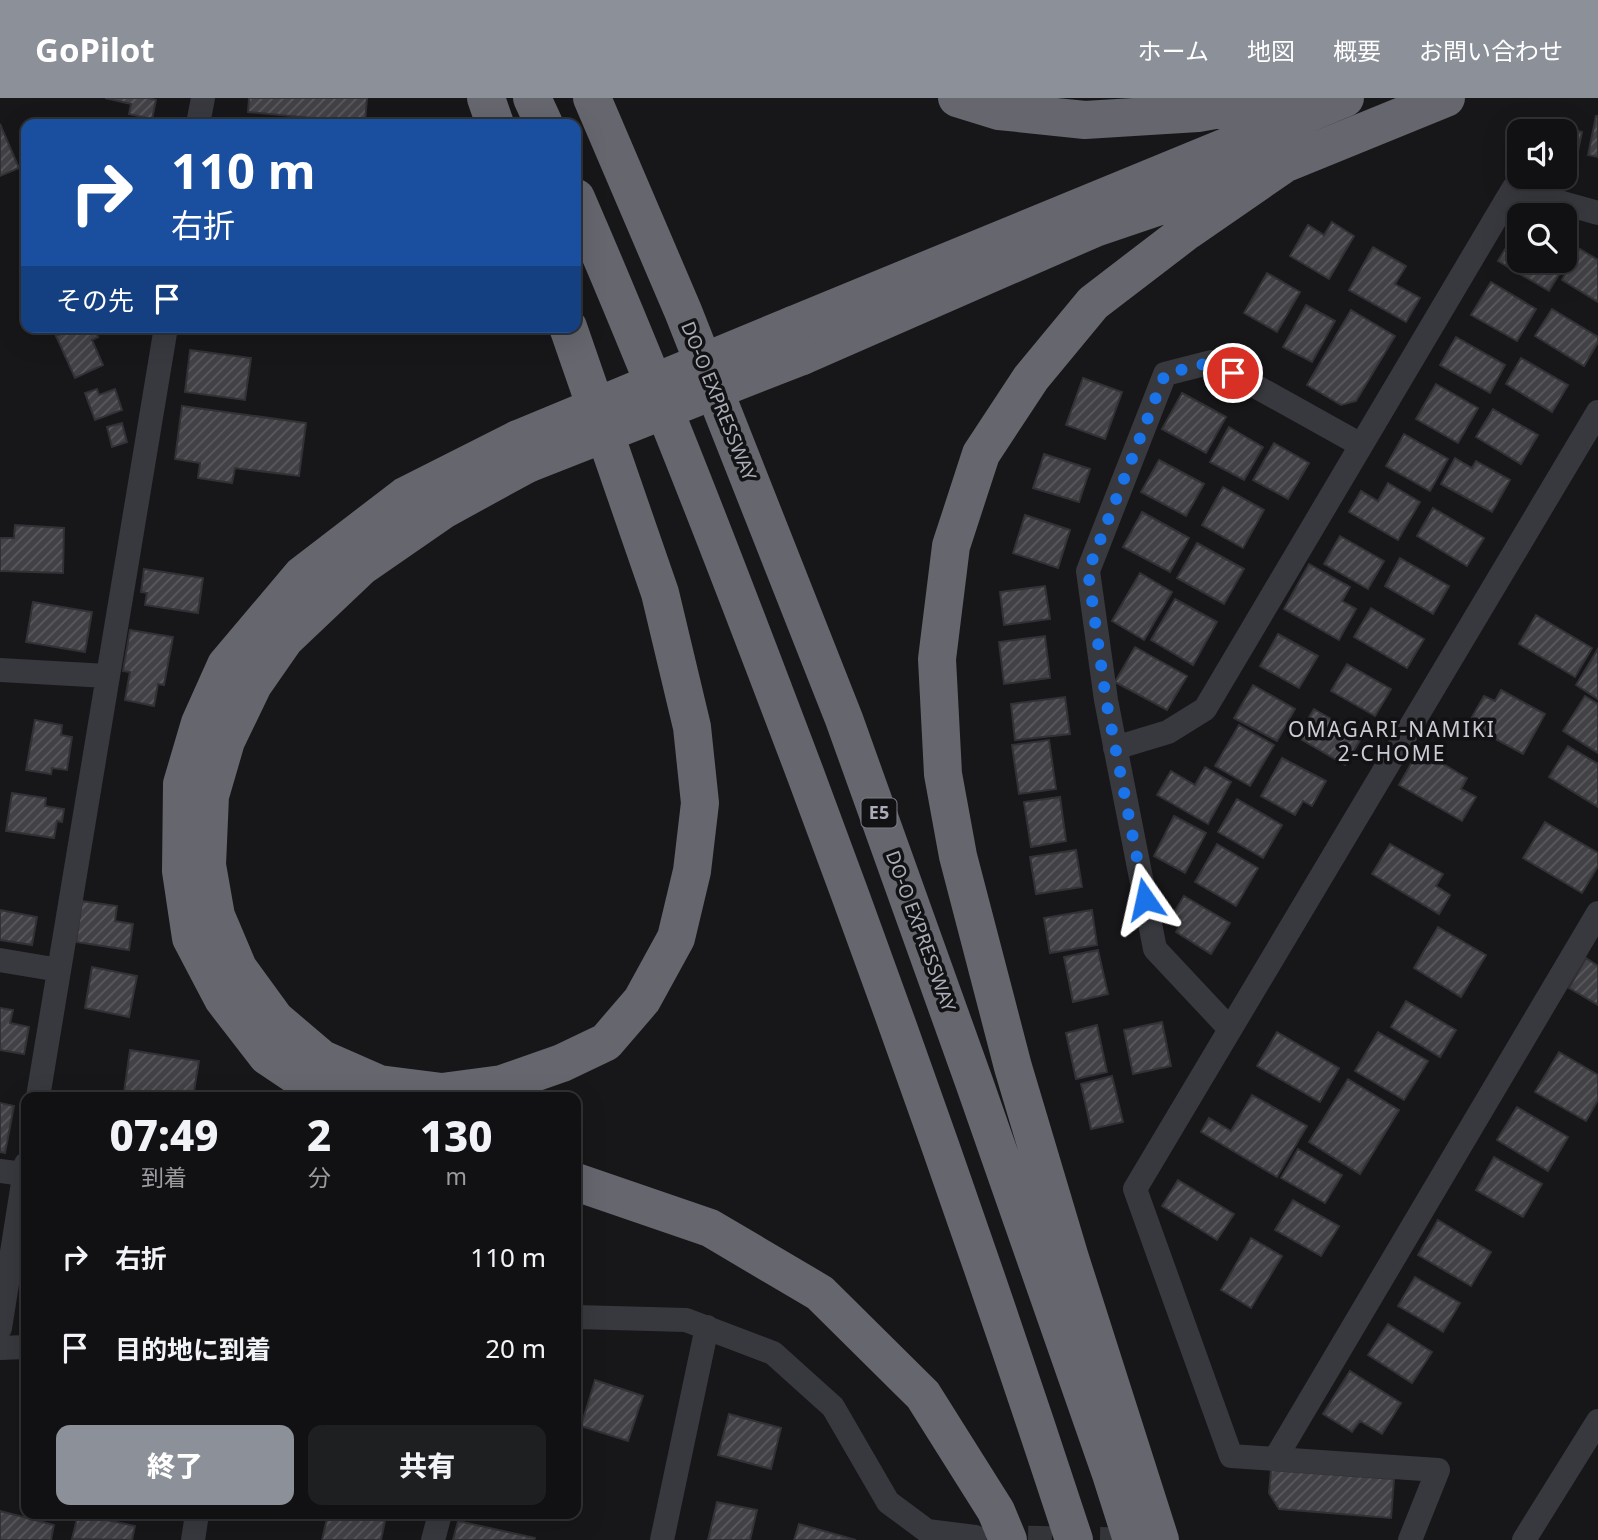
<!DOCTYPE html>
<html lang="ja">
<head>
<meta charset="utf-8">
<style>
  :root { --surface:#111113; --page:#1e1f21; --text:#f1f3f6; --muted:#9c9da0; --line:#303133; --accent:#8c9099 }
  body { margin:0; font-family:"Noto Sans","Noto Sans JP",sans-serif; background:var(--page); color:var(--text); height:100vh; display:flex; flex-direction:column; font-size:26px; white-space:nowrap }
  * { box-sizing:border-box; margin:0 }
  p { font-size:23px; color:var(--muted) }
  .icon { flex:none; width:38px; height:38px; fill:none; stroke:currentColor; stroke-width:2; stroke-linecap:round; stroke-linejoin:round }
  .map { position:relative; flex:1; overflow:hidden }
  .sheet { position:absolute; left:21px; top:994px; width:560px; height:427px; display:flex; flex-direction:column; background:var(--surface); border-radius:14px; box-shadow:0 7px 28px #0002,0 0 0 2px var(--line) }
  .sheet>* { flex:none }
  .top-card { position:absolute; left:21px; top:21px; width:560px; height:214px; border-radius:14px; box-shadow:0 7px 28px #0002,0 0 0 2px var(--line); background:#1a4fa0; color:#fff; overflow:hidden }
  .controls { position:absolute; left:1507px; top:21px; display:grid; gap:14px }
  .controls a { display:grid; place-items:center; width:70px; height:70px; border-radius:14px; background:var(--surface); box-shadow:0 7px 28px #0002,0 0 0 2px var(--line); font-size:35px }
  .pin { position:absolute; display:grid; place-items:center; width:60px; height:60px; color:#fff; margin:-30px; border:4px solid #fff; border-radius:50%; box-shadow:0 2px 7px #0007 }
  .me { position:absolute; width:77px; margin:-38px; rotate:349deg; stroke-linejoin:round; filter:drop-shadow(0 0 5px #0008) }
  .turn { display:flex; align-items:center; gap:24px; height:147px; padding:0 35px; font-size:32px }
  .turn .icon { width:91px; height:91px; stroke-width:2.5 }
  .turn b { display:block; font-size:49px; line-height:60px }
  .then { display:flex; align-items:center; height:66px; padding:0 35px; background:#0003; gap:14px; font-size:26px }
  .eta { display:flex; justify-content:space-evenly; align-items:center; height:119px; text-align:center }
  .eta b { font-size:42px; font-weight:800; line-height:49px }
  .primary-button { display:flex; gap:14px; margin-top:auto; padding:14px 35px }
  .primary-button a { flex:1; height:80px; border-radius:14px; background:var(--accent); color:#fff; font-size:28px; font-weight:800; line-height:80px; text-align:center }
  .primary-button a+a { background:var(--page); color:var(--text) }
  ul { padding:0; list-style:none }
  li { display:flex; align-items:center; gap:21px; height:91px; padding:0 35px }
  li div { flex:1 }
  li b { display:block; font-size:26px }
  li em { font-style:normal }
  header { display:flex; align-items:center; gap:42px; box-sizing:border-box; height:98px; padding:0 35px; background:var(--accent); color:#fff }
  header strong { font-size:33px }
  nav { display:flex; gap:38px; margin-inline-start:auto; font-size:24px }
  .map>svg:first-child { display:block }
  .building { fill:url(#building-hatch); stroke:#323135; stroke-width:2 }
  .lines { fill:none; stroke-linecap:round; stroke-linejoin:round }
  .minor-tunnel { stroke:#343539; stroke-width:24; stroke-dasharray:24 12; stroke-linecap:butt }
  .minor { stroke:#38393e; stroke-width:24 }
  .motorway { stroke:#65666e; stroke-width:38 }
  .motorway-bridge { stroke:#65666e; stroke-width:38 }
  .route { stroke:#1a73e8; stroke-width:12; stroke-dasharray:0 21.6 }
  .labels { text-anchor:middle; stroke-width:7; stroke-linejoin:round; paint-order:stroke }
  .shield { fill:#121214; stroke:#7c7e87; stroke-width:2 }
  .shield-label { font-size:18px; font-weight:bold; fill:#aaadb8 }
  .street-label { font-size:19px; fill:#aaadb8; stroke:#121214 }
  .neighbourhood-label { font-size:21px; letter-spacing:2px; fill:#cbccd4; stroke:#121214 }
</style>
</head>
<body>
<header>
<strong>GoPilot</strong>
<nav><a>ホーム</a><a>地図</a><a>概要</a><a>お問い合わせ</a></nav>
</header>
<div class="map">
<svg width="1598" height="1442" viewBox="0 0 1598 1442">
  <defs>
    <pattern id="building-hatch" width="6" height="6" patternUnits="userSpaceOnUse" patternTransform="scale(1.75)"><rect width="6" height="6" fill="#424246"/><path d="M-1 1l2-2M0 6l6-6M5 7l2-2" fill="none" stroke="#5b5b5f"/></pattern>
  </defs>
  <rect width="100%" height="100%" fill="#171719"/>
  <path class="building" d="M 105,0 L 148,0 L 156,2 L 152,21 L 129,16 L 131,6 Z
    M 249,0 L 367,0 L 365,25 L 248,14 Z
    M 1596,18 L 1598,18 L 1598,59 L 1588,57 Z
    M 1526,21 L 1582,34 L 1574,72 L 1564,69 L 1564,33 L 1523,33 Z
    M 0,26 L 19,70 L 0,78 Z
    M 1332,124 L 1354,138 L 1329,181 L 1290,158 L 1308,127 L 1324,137 Z
    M 1519,128 L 1519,163 L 1564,163 L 1564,154 L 1570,158 L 1549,193 L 1498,163 Z
    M 1373,149 L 1406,168 L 1395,186 L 1420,200 L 1406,224 L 1349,192 Z
    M 1580,151 L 1598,162 L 1598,204 L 1562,182 Z
    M 1267,175 L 1300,194 L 1277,234 L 1244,215 Z
    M 1491,184 L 1536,211 L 1517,243 L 1471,217 Z
    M 1306,207 L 1335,223 L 1312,264 L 1283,249 Z
    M 1552,211 L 1598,239 L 1598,244 L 1584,268 L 1535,238 Z
    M 1351,212 L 1395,238 L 1356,303 L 1341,307 L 1307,287 Z
    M 77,229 L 93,229 L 98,239 L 92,242 L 103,267 L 75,280 L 56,238 Z
    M 1456,239 L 1505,267 L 1490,295 L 1440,267 Z
    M 190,252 L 251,260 L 245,302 L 185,294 Z
    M 1521,260 L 1568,287 L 1552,314 L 1506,286 Z
    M 1083,280 L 1122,294 L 1105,341 L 1066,327 Z
    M 1436,286 L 1478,310 L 1458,345 L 1416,321 Z
    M 97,291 L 99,297 L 115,291 L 122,312 L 95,322 L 85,295 Z
    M 1182,295 L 1226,319 L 1206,355 L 1162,331 Z
    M 182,308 L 306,325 L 299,378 L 235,370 L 232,385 L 198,380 L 200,365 L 175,361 Z
    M 1493,311 L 1538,337 L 1521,366 L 1476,339 Z
    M 122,325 L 127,344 L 112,349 L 107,329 Z
    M 1229,329 L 1263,349 L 1244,382 L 1210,364 Z
    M 1404,336 L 1448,361 L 1430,393 L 1386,368 Z
    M 1274,345 L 1309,365 L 1288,401 L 1253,382 Z
    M 1044,356 L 1090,371 L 1079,404 L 1033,390 Z
    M 1455,360 L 1472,370 L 1476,363 L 1510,382 L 1492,414 L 1441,386 Z
    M 1159,362 L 1204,386 L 1186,418 L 1141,394 Z
    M 1388,385 L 1420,404 L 1398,442 L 1349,414 L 1361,393 L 1378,403 Z
    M 1223,389 L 1264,412 L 1243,450 L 1202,427 Z
    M 1433,410 L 1484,440 L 1467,468 L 1417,438 Z
    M 1142,414 L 1189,440 L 1170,474 L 1123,449 Z
    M 1025,417 L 1070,432 L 1058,470 L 1013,455 Z
    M 15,427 L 64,430 L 63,475 L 0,473 L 0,440 L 14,440 Z
    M 1340,438 L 1384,463 L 1368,491 L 1324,466 Z
    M 1197,445 L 1244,471 L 1224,506 L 1177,480 Z
    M 1400,460 L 1449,488 L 1433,516 L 1385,488 Z
    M 1309,466 L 1350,489 L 1342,503 L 1356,511 L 1339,542 L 1284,511 Z
    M 144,471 L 203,480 L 198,515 L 145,507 L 147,495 L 141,494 Z
    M 1140,475 L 1172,494 L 1144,542 L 1112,523 Z
    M 1045,488 L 1050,521 L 1004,527 L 1000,494 Z
    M 1175,501 L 1217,524 L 1193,567 L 1151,542 Z
    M 33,504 L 92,514 L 85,554 L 26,544 Z
    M 1371,510 L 1424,541 L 1407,570 L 1354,539 Z
    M 1536,517 L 1592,550 L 1575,579 L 1519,546 Z
    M 130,532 L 173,539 L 164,587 L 158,586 L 154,608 L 125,602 L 130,574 L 123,573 Z
    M 1278,536 L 1318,558 L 1299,590 L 1260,568 Z
    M 1045,538 L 1050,580 L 1004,586 L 999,544 Z
    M 1135,549 L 1187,578 L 1167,612 L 1115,584 Z
    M 1598,551 L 1598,601 L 1576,587 Z
    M 1347,566 L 1391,591 L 1375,618 L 1331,593 Z
    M 1253,587 L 1295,611 L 1277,643 L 1234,620 Z
    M 1501,592 L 1545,616 L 1523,656 L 1468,626 L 1484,598 L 1495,603 Z
    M 1585,598 L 1598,606 L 1598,655 L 1563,633 Z
    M 1065,599 L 1070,636 L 1015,642 L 1011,606 Z
    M 1314,611 L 1362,639 L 1345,667 L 1297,639 Z
    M 35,622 L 62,627 L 61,637 L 72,639 L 67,672 L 52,670 L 51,676 L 26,672 Z
    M 1239,627 L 1274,647 L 1250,688 L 1215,668 Z
    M 1049,642 L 1056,691 L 1019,696 L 1012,647 Z
    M 1568,648 L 1598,666 L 1598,709 L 1549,679 Z
    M 1419,652 L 1467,680 L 1461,691 L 1476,699 L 1462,723 L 1399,687 Z
    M 1282,660 L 1326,683 L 1312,708 L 1303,703 L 1295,717 L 1261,698 Z
    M 1205,669 L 1231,684 L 1208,726 L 1157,697 L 1171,673 L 1195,687 Z
    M 12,695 L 46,700 L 45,708 L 64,711 L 62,724 L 57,723 L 54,740 L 6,733 Z
    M 1060,699 L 1066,743 L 1031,749 L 1024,704 Z
    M 1237,701 L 1282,727 L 1263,760 L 1218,734 Z
    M 1174,718 L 1206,735 L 1185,775 L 1154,758 Z
    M 1545,724 L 1598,755 L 1598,768 L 1582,795 L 1523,760 Z
    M 1217,746 L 1258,770 L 1236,808 L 1195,784 Z
    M 1390,746 L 1443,776 L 1436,788 L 1450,797 L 1439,816 L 1372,776 Z
    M 1076,752 L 1082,789 L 1036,796 L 1030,759 Z
    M 1184,798 L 1230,825 L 1211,856 L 1176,834 L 1182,824 L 1172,818 Z
    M 82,803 L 117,808 L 115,823 L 133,826 L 129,852 L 76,844 Z
    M 0,812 L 37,819 L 32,847 L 0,842 Z
    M 1092,812 L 1097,847 L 1050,855 L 1044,820 Z
    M 1438,829 L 1486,857 L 1461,899 L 1414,870 Z
    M 1098,852 L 1108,896 L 1073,904 L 1064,859 Z
    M 1586,860 L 1598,868 L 1598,907 L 1569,890 Z
    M 92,869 L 137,878 L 129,919 L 85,910 Z
    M 1406,903 L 1456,932 L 1440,959 L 1391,929 Z
    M 0,910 L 13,912 L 10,925 L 29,929 L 24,956 L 0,952 Z
    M 1162,924 L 1171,968 L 1133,976 L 1124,932 Z
    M 1097,927 L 1107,974 L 1076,981 L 1066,935 Z
    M 1277,934 L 1339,970 L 1320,1004 L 1257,968 Z
    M 1378,934 L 1428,963 L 1404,1002 L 1355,973 Z
    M 130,952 L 199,963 L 193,999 L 133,999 L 133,996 L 124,994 Z
    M 1559,954 L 1598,977 L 1598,1002 L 1586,1023 L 1535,994 Z
    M 1112,978 L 1123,1024 L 1091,1031 L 1081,986 Z
    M 1348,981 L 1399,1012 L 1360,1076 L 1309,1044 Z
    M 1252,997 L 1307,1028 L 1277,1079 L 1201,1034 L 1209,1020 L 1231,1033 Z
    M 0,1005 L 14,1008 L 5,1055 L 0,1054 Z
    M 1517,1009 L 1568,1039 L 1548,1073 L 1497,1042 Z
    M 1298,1051 L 1342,1077 L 1325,1105 L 1281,1080 Z
    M 1494,1059 L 1542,1086 L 1523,1119 L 1476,1092 Z
    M 1178,1082 L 1234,1116 L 1217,1142 L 1162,1108 Z
    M 1293,1102 L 1339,1128 L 1321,1158 L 1275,1132 Z
    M 1438,1122 L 1491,1154 L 1471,1188 L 1418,1157 Z
    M 1251,1140 L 1282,1158 L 1251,1210 L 1221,1192 Z
    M 1415,1179 L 1460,1205 L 1443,1234 L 1398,1208 Z
    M 1388,1226 L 1432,1254 L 1412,1285 L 1368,1257 Z
    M 1350,1273 L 1401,1305 L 1382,1336 L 1360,1323 L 1352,1334 L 1323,1316 Z
    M 595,1282 L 643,1298 L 628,1343 L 581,1328 Z
    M 729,1316 L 781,1330 L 771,1371 L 718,1357 Z
    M 1271,1372 L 1394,1381 L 1391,1420 L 1279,1411 L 1269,1395 Z
    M 717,1404 L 757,1412 L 750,1442 L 708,1442 Z
    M 0,1413 L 54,1427 L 51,1442 L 0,1442 Z
    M 78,1416 L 135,1428 L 132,1442 L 72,1441 Z
    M 328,1416 L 350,1416 L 385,1423 L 381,1442 L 322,1442 Z
    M 458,1423 L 535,1440 L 534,1442 L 453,1442 Z
    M 799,1426 L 856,1442 L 794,1442 Z"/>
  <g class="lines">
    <path class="minor-tunnel" d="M 992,1439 L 1145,1442"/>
    <path class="minor" d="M 198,26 L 203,0
      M 0,572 L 107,578
      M 1115,650 L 1168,634 L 1205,611 L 1513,91 L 1598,115
      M 0,862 L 59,872
      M 1230,931 L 1155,851 L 1106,602 L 1088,473 L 1165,276 L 1212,264 L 1361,347
      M 38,999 L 166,229
      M 0,1073 L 24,1076
      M 576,1219 L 686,1222 L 773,1255 L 833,1309 L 888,1404 L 927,1433 L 975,1439
      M 0,1230 L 26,1066
      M 0,1250 L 26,1249
      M 1275,1361 L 1598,815
      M 193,1442 L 197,1416
      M 433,1442 L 440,1416
      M 662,1442 L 707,1229
      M 1410,1442 L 1438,1372 L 1231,1358 L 1135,1091 L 1598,314
      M 1524,1442 L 1598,1323"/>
    <path class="motorway" d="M 486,0 L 495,26
      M 532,0 L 544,26
      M 592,0 L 683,213 L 844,621 L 974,984 L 1111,1376 L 1132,1442
      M 957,0 L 999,13 L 1085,22 L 1198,15 L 1283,0
      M 576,100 C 658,289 732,482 805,675 C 900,929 990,1185 1074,1442
      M 793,227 L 1345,0
      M 802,258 L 1095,130 L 1284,66 L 1446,0
      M 527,366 L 443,412 L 362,468 L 285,541 L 253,587 L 226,643 L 210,698 L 207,767 L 216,818 L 238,870 L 275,921 L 322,961 L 379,986 L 442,994 L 502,986 L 562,965 L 606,944 L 642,902 L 676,840 L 692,773 L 700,705 L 692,629 L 660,495 L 568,229
      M 328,999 L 267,958 L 223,901 L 191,840 L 181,773 L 182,686 L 200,625 L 226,567 L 302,477 L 405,398 L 518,341
      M 576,1084 L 710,1130 L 820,1195 L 923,1297 L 996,1413 L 1008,1442
      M 1160,1442 L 1070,1160 L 1013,969 L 958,758 L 943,676 L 937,561 L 951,448 L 981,356 L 1031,280 L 1093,205 L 1187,133 L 1284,66"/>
    <path class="motorway-bridge" d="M 518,341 L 793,227
      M 527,366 L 802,258"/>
  </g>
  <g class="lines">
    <path class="route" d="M 1145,801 L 1106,602 L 1088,473 L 1165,276 L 1212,264 L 1233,275"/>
  </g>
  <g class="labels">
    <rect class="shield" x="861.5" y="700.5" width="35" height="29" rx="5"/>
    <g class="shield-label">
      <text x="879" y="721">E5</text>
    </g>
    <g class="street-label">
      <text transform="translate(719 303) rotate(68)" y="7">DO-O EXPRESSWAY</text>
      <text transform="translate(921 833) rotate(70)" y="7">DO-O EXPRESSWAY</text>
    </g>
    <g class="neighbourhood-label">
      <text x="1392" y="639">OMAGARI-NAMIKI<tspan x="1392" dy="24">2-CHOME</tspan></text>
    </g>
  </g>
</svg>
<div class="controls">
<a><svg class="icon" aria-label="sound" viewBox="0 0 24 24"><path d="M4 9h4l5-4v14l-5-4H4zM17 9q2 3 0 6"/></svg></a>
<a><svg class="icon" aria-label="search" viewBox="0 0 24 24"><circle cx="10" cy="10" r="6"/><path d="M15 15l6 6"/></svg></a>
</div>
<div class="pin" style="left:1233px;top:275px;background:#d93025"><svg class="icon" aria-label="arrive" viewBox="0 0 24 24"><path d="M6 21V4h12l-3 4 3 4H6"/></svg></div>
<svg class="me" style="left:1145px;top:801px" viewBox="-20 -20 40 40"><path d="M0-17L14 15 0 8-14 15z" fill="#1a73e8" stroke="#fff" stroke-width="4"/></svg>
<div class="top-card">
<div class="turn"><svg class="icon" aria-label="right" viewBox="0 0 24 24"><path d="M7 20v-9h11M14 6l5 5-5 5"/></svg><div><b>110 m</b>右折</div></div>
<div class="then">その先<svg class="icon" aria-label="arrive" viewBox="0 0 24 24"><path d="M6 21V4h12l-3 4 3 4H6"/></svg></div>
</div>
<section class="sheet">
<div class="eta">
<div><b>07:49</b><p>到着</p></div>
<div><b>2</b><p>分</p></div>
<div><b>130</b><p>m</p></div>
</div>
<ul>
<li><svg class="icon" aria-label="right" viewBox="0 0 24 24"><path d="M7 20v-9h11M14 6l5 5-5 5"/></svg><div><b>右折</b></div><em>110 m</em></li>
<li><svg class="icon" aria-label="arrive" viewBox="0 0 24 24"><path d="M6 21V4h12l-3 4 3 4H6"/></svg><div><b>目的地に到着</b></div><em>20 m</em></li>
</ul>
<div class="primary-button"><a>終了</a><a>共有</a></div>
</section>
</div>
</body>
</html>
